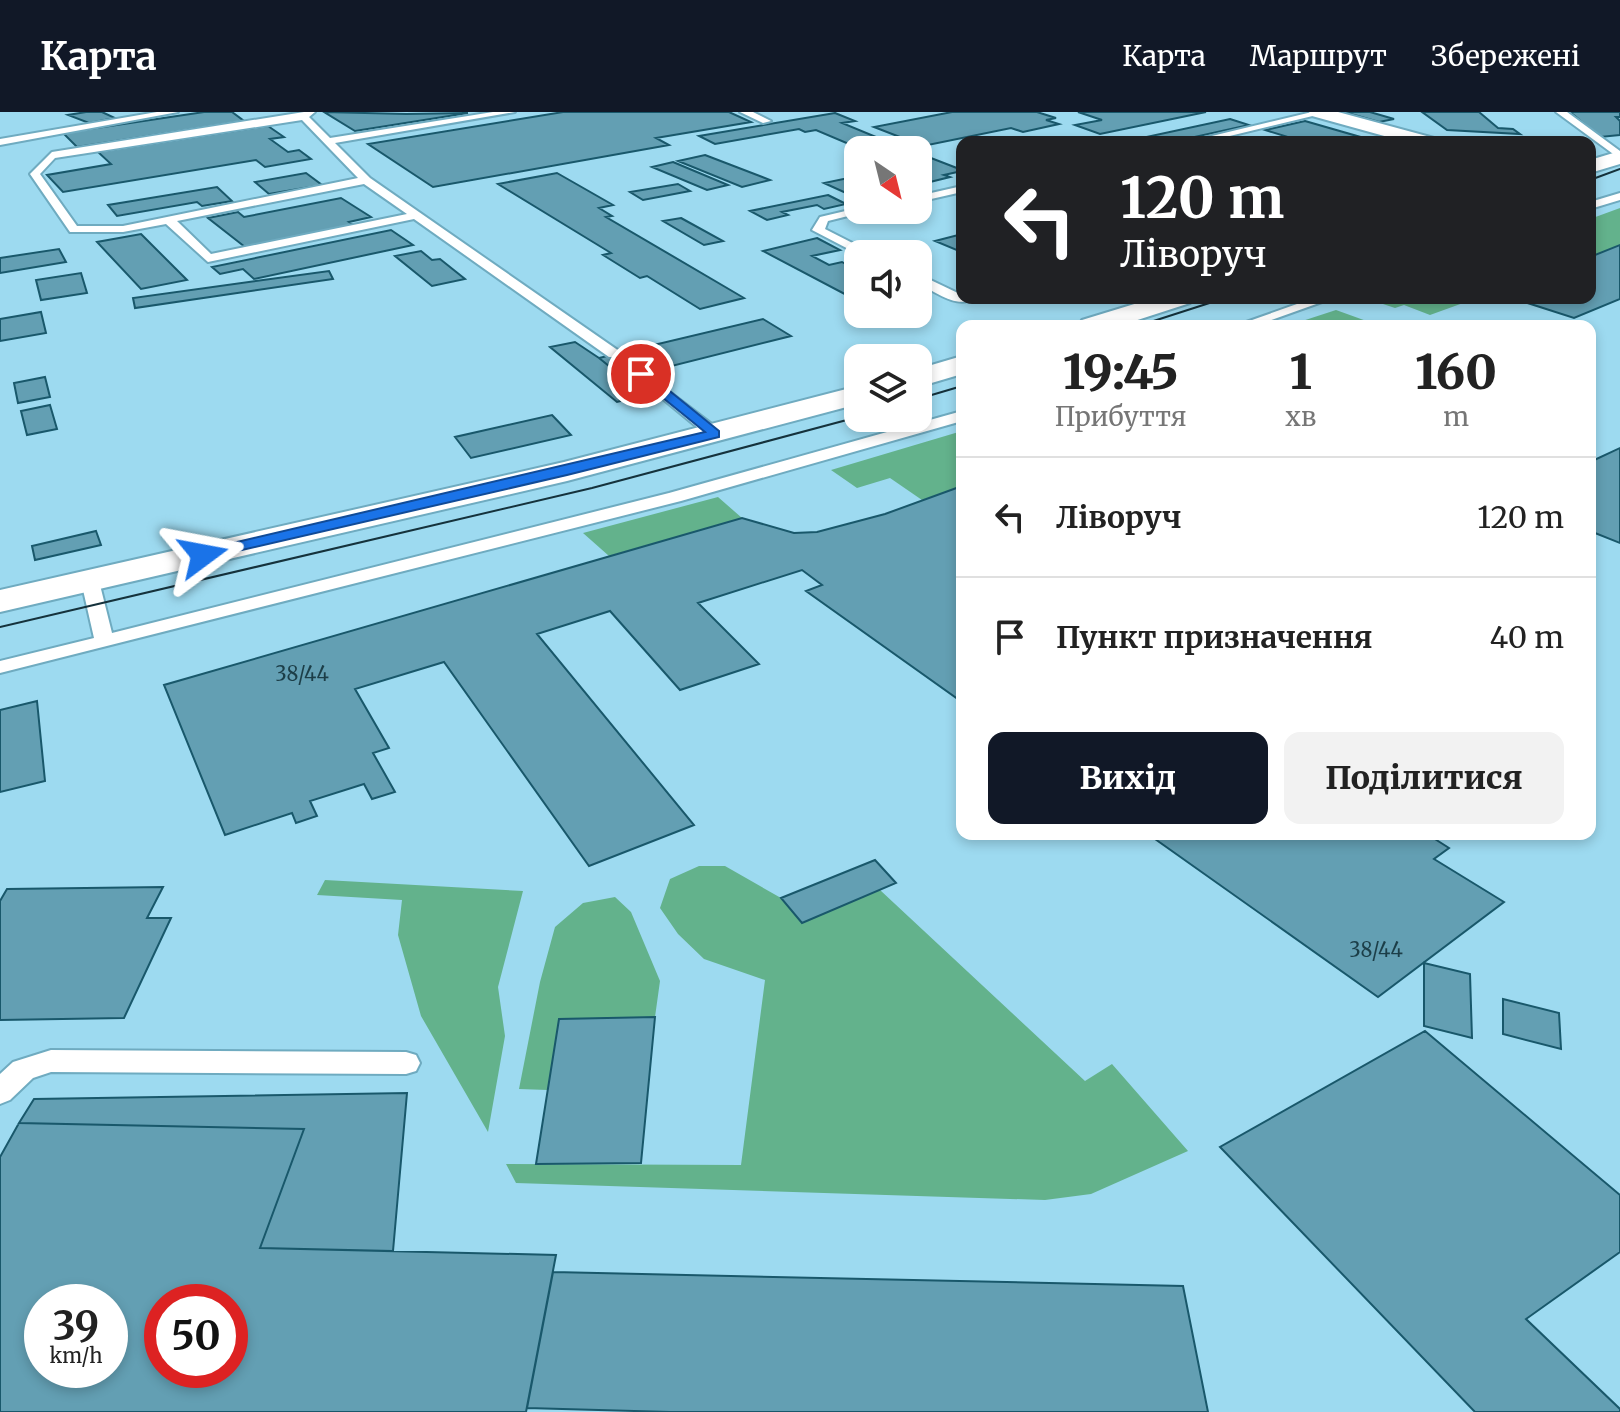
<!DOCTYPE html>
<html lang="uk">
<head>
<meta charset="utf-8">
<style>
  :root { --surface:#fff; --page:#f2f2f2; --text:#222; --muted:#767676; --line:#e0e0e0; --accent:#111827 }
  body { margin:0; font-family:Merriweather,serif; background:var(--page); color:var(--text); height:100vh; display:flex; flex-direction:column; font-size:30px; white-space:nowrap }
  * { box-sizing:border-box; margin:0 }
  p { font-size:26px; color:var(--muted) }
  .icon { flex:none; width:44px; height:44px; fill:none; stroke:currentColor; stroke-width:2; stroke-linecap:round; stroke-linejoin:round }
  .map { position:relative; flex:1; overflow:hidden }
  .side { position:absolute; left:956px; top:208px; width:640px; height:520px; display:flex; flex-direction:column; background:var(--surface); border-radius:16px; box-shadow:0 4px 12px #0003 }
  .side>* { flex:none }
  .banner { position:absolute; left:956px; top:24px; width:640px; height:168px; border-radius:16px; box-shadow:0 4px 12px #0003; background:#202124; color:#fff; overflow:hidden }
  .needle { width:52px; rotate:145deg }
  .controls { position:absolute; left:844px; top:24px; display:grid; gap:16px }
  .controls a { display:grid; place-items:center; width:88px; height:88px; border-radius:16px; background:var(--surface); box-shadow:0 4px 12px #0003; font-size:40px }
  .speed { position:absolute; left:24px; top:1172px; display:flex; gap:16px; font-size:40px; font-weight:700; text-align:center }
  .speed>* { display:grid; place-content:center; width:104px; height:104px; border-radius:50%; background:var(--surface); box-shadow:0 4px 12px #0003; line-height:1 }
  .speed small { font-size:20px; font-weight:400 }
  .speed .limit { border:12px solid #d22; background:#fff; color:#111 }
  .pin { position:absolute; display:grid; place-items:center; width:68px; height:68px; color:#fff; margin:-34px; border:4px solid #fff; border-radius:50%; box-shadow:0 2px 8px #0007 }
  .me { position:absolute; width:88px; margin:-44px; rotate:77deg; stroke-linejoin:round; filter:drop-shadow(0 0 6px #0008) }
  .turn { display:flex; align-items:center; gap:28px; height:168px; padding:0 32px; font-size:36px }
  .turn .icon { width:104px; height:104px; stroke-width:2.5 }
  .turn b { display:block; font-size:56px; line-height:68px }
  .eta { display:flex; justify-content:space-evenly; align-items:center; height:136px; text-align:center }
  .eta b { font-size:48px; font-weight:800; line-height:56px }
  .primary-button { display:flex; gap:16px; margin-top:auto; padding:16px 32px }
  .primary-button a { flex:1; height:92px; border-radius:16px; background:var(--accent); color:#fff; font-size:32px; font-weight:800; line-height:92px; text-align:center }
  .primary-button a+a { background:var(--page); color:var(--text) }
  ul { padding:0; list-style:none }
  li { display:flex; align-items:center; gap:24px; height:120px; padding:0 32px; border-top:2px solid var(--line) }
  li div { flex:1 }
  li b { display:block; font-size:30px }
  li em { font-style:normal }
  header { display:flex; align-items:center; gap:48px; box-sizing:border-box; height:112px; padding:0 40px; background:var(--accent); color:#fff }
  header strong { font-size:38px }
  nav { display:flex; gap:44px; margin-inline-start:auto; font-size:28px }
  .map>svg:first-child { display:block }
  .green { fill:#63b28c }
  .building { fill:#639fb3; stroke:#19586b; stroke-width:2; fill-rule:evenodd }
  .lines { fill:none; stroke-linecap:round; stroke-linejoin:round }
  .service-casing { stroke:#6fabc0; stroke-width:4 }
  .minor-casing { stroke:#6fabc0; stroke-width:4 }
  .secondary-casing { stroke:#6fabc0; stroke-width:4 }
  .service { fill:#fff; fill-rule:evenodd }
  .minor { fill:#fff; fill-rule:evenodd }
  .secondary { fill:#fff; fill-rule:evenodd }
  .tram { stroke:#15323c; stroke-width:2 }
  .route { fill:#1a73e8; stroke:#114b97; stroke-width:2 }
  .labels { text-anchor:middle; stroke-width:6; stroke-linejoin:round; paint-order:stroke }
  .number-label { font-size:20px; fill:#1c3e48 }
</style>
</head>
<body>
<header>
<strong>Карта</strong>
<nav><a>Карта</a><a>Маршрут</a><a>Збережені</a></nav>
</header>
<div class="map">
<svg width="1620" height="1300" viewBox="0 0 1620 1300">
  <rect width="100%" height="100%" fill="#9ddaf0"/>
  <path class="green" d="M 1620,96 L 1620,133 L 1590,145 L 1590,107 Z
    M 1365,186 L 1477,186 L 1430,203 L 1404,193 L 1395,196 Z
    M 1336,198 L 1372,211 L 1363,214 L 1321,211 L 1287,214 Z
    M 962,319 L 962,374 L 922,388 L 890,366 L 857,376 L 831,358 Z
    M 718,385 L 742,406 L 609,444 L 583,421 Z
    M 699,754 L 725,754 L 781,786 L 802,811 L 880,778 L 1085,969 L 1112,952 L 1188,1039 L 1091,1082 L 1045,1088 L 516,1071 L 506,1052 L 741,1053 L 765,868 L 704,847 L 678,822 L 660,796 L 670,767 Z
    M 325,768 L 523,779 L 498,875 L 505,924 L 488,1020 L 421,904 L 398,823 L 402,788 L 317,783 Z
    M 615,785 L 631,800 L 660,869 L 655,905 L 560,907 L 548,978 L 519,977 L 540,870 L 555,815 L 583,791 Z"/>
  <path class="building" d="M 86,0 L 102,0 L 115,6 L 89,11 L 68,3 Z
    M 204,0 L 232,0 L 244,9 L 77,35 L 63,21 Z
    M 324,0 L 406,2 L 468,1 L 355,19 Z
    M 563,0 L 729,0 L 751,10 L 656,26 L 669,33 L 433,75 L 368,32 Z
    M 952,0 L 1037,0 L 1056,6 L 1046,8 L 1059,12 L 1023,20 L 1011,16 L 923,34 L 874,15 Z
    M 1078,0 L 1206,0 L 1100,22 L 1075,13 L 1102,8 Z
    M 1344,0 L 1370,0 L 1394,7 L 1379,10 Z
    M 1422,0 L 1479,0 L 1498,16 L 1513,17 L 1520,22 L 1447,18 Z
    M 1570,0 L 1620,0 L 1620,5 L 1616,5 L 1620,9 L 1620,23 L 1600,25 Z
    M 835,1 L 855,9 L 842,11 L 905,37 L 863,38 L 816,18 L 805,20 L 799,17 L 715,32 L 699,24 Z
    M 1230,7 L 1249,13 L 1172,30 L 1092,30 L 1115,25 L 1128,29 Z
    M 1305,9 L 1357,24 L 1331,30 L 1304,30 L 1265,18 Z
    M 268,14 L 284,25 L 270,27 L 288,40 L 299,38 L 311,47 L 265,55 L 256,48 L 63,80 L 47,63 L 111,52 L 98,40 Z
    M 918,41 L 962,58 L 962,59 L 944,63 L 950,65 L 918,73 L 918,56 L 924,55 L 918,53 Z
    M 705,43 L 770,68 L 742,75 L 678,49 Z
    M 673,50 L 728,73 L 707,78 L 652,55 Z
    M 306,61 L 322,73 L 269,82 L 255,70 Z
    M 557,61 L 613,93 L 599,96 L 612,104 L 606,105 L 744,186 L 700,197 L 647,164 L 640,166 L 603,143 L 611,141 L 498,72 Z
    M 858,64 L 857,86 L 824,71 Z
    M 678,72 L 690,79 L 643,88 L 630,80 Z
    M 217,75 L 232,89 L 202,94 L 197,90 L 117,104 L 108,93 Z
    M 828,83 L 846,92 L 824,97 L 817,93 L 782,100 L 788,103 L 767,108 L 750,99 Z
    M 341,86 L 371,105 L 349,110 L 354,113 L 245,135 L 208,106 L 238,100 L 244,105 Z
    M 681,106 L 723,129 L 704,133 L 663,109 Z
    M 391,118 L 413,133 L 254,167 L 243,157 L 220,162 L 212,155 Z
    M 141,122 L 187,168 L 141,177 L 97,130 Z
    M 962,122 L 962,138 L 959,139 L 935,129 Z
    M 817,126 L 840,138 L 812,144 L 829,153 L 842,150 L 858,159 L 858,189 L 763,139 Z
    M 1620,133 L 1620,187 L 1574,206 L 1512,186 L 1590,186 L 1590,145 Z
    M 59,137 L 66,150 L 0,161 L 0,146 Z
    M 421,139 L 432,148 L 440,147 L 465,167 L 432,174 L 395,144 Z
    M 329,159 L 333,167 L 135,196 L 133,186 Z
    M 81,161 L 87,181 L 41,188 L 36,168 Z
    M 41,200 L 46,221 L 0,229 L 0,207 Z
    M 763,207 L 791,224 L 624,266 L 599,246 Z
    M 575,230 L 599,246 L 645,283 L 617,290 L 550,235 Z
    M 45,265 L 50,285 L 18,291 L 14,271 Z
    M 50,293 L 57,317 L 27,323 L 21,299 Z
    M 552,303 L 571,323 L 471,346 L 455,325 Z
    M 1620,336 L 1620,431 L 1590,419 L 1590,350 Z
    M 962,374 L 962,590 L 806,479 L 822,473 L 802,458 L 698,491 L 759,552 L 680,578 L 610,499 L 537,522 L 694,713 L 589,754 L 444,550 L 355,577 L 389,636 L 373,641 L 395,680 L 372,687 L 364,672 L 310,689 L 317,704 L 296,711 L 292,701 L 225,723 L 164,573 L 742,406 L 794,421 L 817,420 L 885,402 Z
    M 96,419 L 101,433 L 35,448 L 32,434 Z
    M 37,589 L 45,669 L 0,680 L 0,598 Z
    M 1148,722 L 1427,722 L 1449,736 L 1434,747 L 1504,790 L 1378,885 Z
    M 875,748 L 896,771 L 802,811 L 781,786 Z
    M 163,775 L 147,806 L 171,806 L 124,906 L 0,908 L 0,789 L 7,777 Z
    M 1424,851 L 1470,862 L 1472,926 L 1424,914 Z
    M 1503,887 L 1559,901 L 1561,937 L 1503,922 Z
    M 655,905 L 641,1051 L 536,1052 L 559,907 Z
    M 1425,919 L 1620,1083 L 1620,1140 L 1526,1207 L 1620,1297 L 1620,1300 L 1475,1300 L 1220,1035 Z
    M 407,981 L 393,1139 L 260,1136 L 304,1017 L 19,1011 L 34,987 Z
    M 19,1011 L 304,1017 L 260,1136 L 556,1143 L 526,1300 L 0,1300 L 0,1045 ZM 42,1190 L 110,1190 L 110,1258 L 42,1258 ZM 162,1190 L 230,1190 L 230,1258 L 162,1258 Z
    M 553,1160 L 1183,1174 L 1208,1300 L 670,1300 L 527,1296 Z"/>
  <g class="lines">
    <defs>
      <path id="service" d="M 157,0 L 178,0 L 0,33 L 0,27 Z
        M 304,0 L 315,0 L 309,5 L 330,26 L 493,0 L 515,0 L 335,31 L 370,66 L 619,239 L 619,245 L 609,245 L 414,107 L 208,150 L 166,112 L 123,120 L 70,120 L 30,62 L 52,40 ZM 302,8 L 358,66 L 123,114 L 77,114 L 40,62 L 55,46 ZM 364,72 L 407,102 L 211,142 L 177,109 Z
        M 740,0 L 753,0 L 771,9 L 763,11 Z
        M 1312,0 L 1325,1 L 1205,30 L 1187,30 Z
        M 1556,0 L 1567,0 L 1620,39 L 1620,47 Z
        M 962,74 L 962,80 L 918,90 L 918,84 Z
        M 1620,81 L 1620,88 L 1590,97 L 1590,90 Z
        M 858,96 L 872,98 L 828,109 L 825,117 L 874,142 L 858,142 L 812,118 L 820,105 Z
        M 918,162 L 962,183 L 962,186 L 974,186 C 958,198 934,179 918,171 Z
        M 1314,186 L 1333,186 L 1255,214 L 1235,214 Z
        M 641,258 L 721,319 L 721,325 L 709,325 L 636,265 L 634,262 Z
        M 962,299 L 962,309 L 681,389 L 0,561 L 0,549 L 94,526 L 81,469 L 83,465 L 97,465 L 99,469 L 112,521 L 669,381 Z
        M 51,938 L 406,940 L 416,943 L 420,951 L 416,959 L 406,962 L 51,960 L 33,966 L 10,988 L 0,992 L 0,962 L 13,950 Z"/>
      <path id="minor" d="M 1309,0 L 1338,0 L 1434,26 L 1436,30 L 1406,30 L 1312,4 Z"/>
      <path id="secondary" d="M 1620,39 L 1620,52 L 1590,61 L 1590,48 Z
        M 1154,186 L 1194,186 L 1190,191 L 1119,214 L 1079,214 L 1082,208 Z
        M 962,244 L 962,262 L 918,275 L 918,257 Z
        M 858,274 L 858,292 L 567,369 L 0,500 L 0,478 L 564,350 Z"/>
    </defs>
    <use href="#service" class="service-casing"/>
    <use href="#minor" class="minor-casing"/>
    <use href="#secondary" class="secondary-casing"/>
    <use href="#service" class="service"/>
    <use href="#minor" class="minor"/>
    <use href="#secondary" class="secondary"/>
    <path class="tram" d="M 1590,68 L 1620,57
      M 1138,214 L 1225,186
      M 918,287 L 962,274
      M 0,515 L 592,376 L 858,305"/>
  </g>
  <path class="route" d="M 636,259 L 645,259 L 719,319 L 719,325 L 567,363 L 203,447 L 196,443 L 203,438 L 705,320 L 636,264 Z"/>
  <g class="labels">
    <g class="number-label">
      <text x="302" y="569">38/44</text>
      <text x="1376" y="845">38/44</text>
    </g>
  </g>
</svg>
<div class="controls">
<a><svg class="needle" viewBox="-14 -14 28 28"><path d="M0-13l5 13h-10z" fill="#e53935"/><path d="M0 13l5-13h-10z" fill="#767676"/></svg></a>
<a><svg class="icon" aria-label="sound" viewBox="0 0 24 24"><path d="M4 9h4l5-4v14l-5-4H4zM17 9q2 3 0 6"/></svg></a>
<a><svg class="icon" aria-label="layers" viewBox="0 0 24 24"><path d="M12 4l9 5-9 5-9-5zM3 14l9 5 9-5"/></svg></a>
</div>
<div class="speed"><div>39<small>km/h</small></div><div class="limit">50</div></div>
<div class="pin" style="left:641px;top:262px;background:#d93025"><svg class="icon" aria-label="arrive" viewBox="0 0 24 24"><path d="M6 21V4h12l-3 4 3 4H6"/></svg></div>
<svg class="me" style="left:203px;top:443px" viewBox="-20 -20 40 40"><path d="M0-17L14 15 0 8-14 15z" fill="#1a73e8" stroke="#fff" stroke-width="4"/></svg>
<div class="banner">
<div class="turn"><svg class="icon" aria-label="left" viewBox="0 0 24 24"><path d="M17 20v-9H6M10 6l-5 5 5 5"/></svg><div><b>120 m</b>Ліворуч</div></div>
</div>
<section class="side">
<div class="eta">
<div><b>19:45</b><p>Прибуття</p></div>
<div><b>1</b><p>хв</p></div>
<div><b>160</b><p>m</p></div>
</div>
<ul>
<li><svg class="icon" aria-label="left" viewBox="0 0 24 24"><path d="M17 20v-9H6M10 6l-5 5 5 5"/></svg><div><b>Ліворуч</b></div><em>120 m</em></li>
<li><svg class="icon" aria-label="arrive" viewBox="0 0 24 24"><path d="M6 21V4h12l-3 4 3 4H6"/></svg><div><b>Пункт призначення</b></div><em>40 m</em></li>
</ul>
<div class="primary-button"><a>Вихід</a><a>Поділитися</a></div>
</section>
</div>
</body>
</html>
